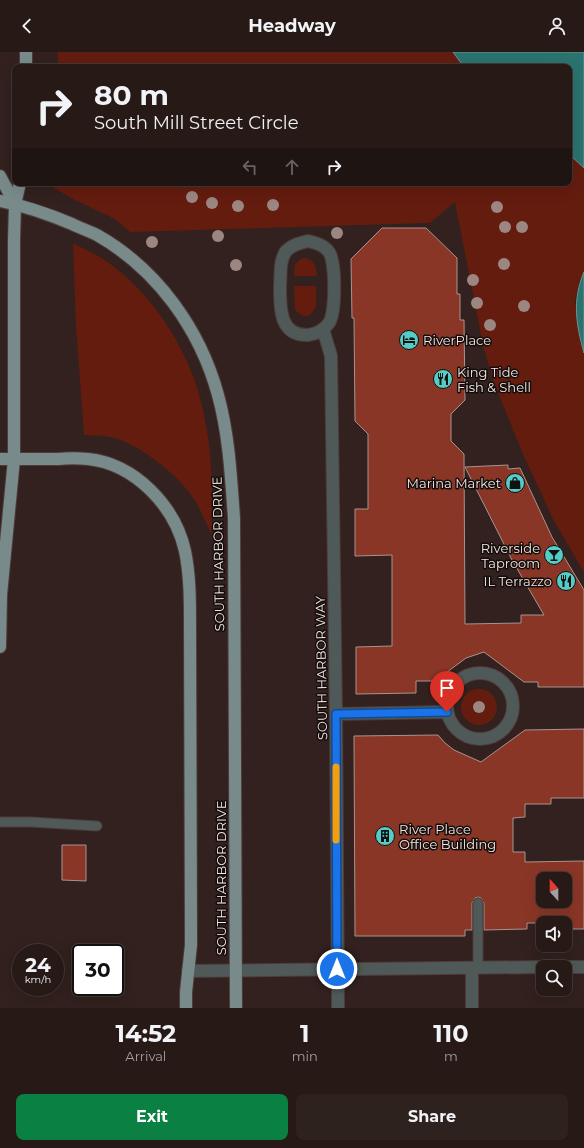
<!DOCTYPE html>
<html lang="en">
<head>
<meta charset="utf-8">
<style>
  :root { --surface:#261916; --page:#2e221f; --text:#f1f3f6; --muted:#a4a0a1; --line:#423835; --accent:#0b8043 }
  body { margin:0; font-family:Montserrat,sans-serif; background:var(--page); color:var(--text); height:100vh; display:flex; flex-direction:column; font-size:15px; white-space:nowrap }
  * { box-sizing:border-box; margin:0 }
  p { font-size:13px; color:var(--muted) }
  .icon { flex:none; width:22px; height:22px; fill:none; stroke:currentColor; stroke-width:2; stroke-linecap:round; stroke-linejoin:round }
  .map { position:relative; height:956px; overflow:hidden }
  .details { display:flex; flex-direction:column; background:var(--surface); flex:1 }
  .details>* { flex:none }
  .top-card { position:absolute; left:12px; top:12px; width:560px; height:122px; border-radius:8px; box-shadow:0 4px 16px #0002,0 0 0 1px var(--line); background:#261916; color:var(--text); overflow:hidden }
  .needle { width:26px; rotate:339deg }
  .tools { position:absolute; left:536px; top:820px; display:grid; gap:8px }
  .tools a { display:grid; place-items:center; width:36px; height:36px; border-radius:8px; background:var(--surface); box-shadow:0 4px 16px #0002,0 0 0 1px var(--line); font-size:20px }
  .speed { position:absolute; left:12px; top:892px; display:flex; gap:8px; font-size:20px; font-weight:700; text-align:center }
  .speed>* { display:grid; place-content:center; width:52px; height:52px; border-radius:50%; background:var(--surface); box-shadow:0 4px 16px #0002,0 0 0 1px var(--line); line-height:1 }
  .speed small { font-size:10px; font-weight:400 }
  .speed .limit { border:2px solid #111; border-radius:6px; background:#fff; color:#111 }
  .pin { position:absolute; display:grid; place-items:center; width:34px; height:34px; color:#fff; margin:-41px -17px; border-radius:50% 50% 50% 0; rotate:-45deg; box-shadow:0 0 4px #0007 }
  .pin .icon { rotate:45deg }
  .me { position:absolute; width:44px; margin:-22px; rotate:0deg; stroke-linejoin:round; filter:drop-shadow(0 0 3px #0008) }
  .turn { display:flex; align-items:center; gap:14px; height:84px; padding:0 16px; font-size:18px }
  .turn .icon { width:52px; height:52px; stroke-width:2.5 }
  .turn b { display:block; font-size:28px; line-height:34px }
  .lanes { display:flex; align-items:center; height:38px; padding:0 16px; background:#0003; justify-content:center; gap:20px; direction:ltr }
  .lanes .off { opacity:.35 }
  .eta { display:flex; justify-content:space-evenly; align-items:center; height:68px; text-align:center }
  .eta b { font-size:24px; font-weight:700; line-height:28px }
  .button { display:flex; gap:8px; margin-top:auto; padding:8px 16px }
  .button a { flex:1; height:46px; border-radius:8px; background:var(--accent); color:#fff; font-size:16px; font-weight:700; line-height:46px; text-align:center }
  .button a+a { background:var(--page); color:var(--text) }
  header { display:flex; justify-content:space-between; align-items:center; height:52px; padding:0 16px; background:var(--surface); font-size:18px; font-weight:700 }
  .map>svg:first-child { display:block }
  .green { fill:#641c0f }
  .water { fill:#2b736f; stroke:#679692 }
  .building { fill:#8a3627; stroke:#a8938f; fill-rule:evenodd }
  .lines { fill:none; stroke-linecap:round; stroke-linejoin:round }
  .service-casing { stroke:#4d3d3a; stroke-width:11 }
  .minor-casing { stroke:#4d3d3a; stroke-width:14 }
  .tertiary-casing { stroke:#4d3d3a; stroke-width:14 }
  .primary-casing { stroke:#4d3d3a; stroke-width:14 }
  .service { stroke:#4f5958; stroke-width:9 }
  .minor { stroke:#4f5958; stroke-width:12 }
  .tertiary { stroke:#4f5958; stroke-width:12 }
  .primary { stroke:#788b8a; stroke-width:12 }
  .tree { fill:#9c8682 }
  .route-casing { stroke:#114b97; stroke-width:10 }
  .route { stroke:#1a73e8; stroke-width:7 }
  .slow { stroke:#f59e0b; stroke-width:7 }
  .labels { text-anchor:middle; stroke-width:3; stroke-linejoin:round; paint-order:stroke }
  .poi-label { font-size:13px; fill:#f2e7e4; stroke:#140d0b; text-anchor:start }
  .street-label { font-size:13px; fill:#f2e7e4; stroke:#140d0b }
</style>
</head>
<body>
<header><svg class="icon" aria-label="back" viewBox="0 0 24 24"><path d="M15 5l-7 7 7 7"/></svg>Headway<svg class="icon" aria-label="person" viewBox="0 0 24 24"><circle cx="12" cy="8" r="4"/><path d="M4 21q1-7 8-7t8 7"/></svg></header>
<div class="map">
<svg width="584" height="956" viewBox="0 0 584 956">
  <rect width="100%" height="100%" fill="#32211e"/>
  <path class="green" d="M 58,0 L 453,0 L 464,15 L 58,15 Z
    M 569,102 L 584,116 L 584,220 L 579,231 L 575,249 L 577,265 L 584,301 L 584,520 L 554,469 L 522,400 L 493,328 L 483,293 L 455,150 L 430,171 L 130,180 L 115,167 L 73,147 L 54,136 L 55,131 L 569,131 Z
    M 73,191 C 84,197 96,202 106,209 C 145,236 176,279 193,324 C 203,350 210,388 211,416 C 213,438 211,461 212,483 C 206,472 201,458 194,447 C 178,423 143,395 115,386 C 106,383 94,384 84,383 L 76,274 Z
    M 305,206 C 315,208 316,215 317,224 L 294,224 L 295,212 L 301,207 Z
    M 294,234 L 316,234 L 316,255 L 310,263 C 303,265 299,263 295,257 Z
    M461 655a18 18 0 1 1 36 0a18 18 0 1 1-36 0Z"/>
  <path class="water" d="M 453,0 L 584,0 L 584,116 L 569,102 L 569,15 L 464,15 Z
    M 584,220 L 584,301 C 576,272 572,248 584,220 Z"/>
  <path class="building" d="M 382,176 L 426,176 L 457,206 L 457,242 L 460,242 L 460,268 L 464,268 L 465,348 L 451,362 L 451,389 L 464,402 L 465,572 L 521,571 L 521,563 L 544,563 L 512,508 L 465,415 L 508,413 L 508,417 L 520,416 L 552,485 L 584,538 L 584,635 L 538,635 L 538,630 L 524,630 L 484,600 L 466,606 L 439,626 L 436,629 L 416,629 L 416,641 L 356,642 L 356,595 L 392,594 L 392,503 L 355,504 L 355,457 L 368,457 L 368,382 L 355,369 L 354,266 L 352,266 L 351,207 Z
    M 584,677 L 584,746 L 551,746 L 551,752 L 525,752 L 525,765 L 513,766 L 513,800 L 525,800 L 525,810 L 584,809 L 584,877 L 565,877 L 565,871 L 527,871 L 527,877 L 484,878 L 484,851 L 481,846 L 478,845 L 475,846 L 472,851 L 472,878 L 465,878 L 465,884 L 355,884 L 354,684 L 438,683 L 445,691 L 454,698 L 481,710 L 525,678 ZM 543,827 L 565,827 L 565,849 L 543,849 Z
    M 62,793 L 86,793 L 86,829 L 62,828 Z"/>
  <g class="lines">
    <defs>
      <path id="service" d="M 0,770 L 31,770 L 97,774
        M 478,851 L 478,916"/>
      <path id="minor" d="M 308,189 C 316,191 324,193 329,200 C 336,210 336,261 329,271 C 324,278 316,282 308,283 C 279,284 280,255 280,235 C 281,223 279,209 286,199 C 292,193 299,191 308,189 Z
        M 323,277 L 331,304 L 336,662 L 338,956
        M447 654a33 33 0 1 1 66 0a33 33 0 1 1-66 0Z
        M 336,662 L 447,660
        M 472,916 L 472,956"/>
      <path id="tertiary" d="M 565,915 L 584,915
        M 188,919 L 543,915"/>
      <path id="primary" d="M 26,15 L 26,0
        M 0,124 L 15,152
        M 0,149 C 25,154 48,162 72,172 C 80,176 89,179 97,183 C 157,217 200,277 218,343 C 229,383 231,425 234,466 L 236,956
        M 0,407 C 19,407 38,407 58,407 C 68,406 78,406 88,407 C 135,412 175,454 185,499 C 190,523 190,548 190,572 L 191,893 L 186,940 L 186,956
        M 0,595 L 1,543 L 14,407 L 14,189 L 15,152 L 20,131"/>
    </defs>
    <use href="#service" class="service-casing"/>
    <use href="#minor" class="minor-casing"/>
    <use href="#tertiary" class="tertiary-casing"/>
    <use href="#primary" class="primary-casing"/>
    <use href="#service" class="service"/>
    <use href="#minor" class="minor"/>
    <use href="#tertiary" class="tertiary"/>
    <use href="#primary" class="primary"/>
  </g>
  <g class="tree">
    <circle cx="192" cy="145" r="6"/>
    <circle cx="212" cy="151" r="6"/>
    <circle cx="273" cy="153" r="6"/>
    <circle cx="238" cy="154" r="6"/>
    <circle cx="497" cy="155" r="6"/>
    <circle cx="505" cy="175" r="6"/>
    <circle cx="522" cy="175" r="6"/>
    <circle cx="337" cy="181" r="6"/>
    <circle cx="218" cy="184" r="6"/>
    <circle cx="152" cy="190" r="6"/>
    <circle cx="504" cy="212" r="6"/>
    <circle cx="236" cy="213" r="6"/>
    <circle cx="473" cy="228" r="6"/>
    <circle cx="477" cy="251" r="6"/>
    <circle cx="524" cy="254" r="6"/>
    <circle cx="490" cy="273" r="6"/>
    <circle cx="479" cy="655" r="6"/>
  </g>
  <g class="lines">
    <defs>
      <path id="route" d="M 337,917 L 336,662 L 447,660"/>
    </defs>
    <use href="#route" class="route-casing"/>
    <use href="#route" class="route"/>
    <path class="slow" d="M 336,715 L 336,788"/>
  </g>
  <defs>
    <symbol id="hotel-disc" viewBox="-11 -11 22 22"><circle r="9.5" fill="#54cdc7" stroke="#140d0b"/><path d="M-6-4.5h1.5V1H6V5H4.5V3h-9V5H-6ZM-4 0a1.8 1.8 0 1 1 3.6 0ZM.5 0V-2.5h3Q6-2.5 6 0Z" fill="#111"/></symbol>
    <symbol id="restaurant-disc" viewBox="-11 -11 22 22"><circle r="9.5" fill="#54cdc7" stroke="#140d0b"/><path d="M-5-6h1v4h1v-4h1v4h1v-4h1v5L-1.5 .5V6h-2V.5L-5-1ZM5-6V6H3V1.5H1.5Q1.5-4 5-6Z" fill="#111"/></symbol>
    <symbol id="shop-disc" viewBox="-11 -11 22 22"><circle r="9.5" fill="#54cdc7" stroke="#140d0b"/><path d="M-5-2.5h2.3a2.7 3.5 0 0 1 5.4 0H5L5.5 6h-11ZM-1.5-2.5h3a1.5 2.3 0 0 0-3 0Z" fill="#111"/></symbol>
    <symbol id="bar-disc" viewBox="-11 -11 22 22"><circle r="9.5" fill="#54cdc7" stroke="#140d0b"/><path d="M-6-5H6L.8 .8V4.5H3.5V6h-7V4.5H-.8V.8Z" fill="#111"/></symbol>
    <symbol id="building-disc" viewBox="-11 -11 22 22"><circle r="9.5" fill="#54cdc7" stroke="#140d0b"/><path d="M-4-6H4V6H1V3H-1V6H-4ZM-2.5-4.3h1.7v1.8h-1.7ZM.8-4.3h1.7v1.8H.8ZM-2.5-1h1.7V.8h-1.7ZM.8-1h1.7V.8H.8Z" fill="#111"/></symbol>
  </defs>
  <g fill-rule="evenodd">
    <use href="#hotel-disc" x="398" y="277" width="22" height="22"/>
    <use href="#restaurant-disc" x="432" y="316" width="22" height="22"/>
    <use href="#shop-disc" x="504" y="420" width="22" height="22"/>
    <use href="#bar-disc" x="543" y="492" width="22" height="22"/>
    <use href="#restaurant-disc" x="555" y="518" width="22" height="22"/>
    <use href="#building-disc" x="374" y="773" width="22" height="22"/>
  </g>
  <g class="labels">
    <g class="poi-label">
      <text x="423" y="293">RiverPlace</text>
      <text x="457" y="325">King Tide<tspan x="457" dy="15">Fish &amp; Shell</tspan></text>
      <text x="501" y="436" text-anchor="end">Marina Market</text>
      <text x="540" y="501" text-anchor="end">Riverside<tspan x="540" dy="15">Taproom</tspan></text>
      <text x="552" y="534" text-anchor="end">IL Terrazzo</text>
      <text x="399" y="782">River Place<tspan x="399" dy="15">Office Building</tspan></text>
    </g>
    <g class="street-label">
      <text transform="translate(218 502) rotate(-91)" y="5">SOUTH HARBOR DRIVE</text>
      <text transform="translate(321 616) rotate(-91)" y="5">SOUTH HARBOR WAY</text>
      <text transform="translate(221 826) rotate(-90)" y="5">SOUTH HARBOR DRIVE</text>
    </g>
  </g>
</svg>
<div class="tools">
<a><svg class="needle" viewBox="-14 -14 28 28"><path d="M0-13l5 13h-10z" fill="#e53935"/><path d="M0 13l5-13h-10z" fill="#a4a0a1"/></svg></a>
<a><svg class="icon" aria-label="sound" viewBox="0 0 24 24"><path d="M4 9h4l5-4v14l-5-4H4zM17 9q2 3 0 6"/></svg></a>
<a><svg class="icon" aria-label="search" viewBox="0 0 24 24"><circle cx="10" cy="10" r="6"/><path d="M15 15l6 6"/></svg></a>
</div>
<div class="speed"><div>24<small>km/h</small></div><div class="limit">30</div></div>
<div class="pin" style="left:447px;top:660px;background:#d93025"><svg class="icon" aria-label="arrive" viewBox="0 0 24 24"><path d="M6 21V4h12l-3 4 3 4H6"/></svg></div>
<svg class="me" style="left:337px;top:917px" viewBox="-20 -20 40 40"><circle r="17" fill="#1a73e8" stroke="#fff" stroke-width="3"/><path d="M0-11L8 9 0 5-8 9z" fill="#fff"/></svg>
<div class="top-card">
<div class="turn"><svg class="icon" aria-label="right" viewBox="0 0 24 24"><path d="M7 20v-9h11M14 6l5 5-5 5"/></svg><div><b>80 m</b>South Mill Street Circle</div></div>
<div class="lanes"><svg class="icon off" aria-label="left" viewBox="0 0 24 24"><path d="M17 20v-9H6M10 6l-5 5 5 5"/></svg><svg class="icon off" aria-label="ahead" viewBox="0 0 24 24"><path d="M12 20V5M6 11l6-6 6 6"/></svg><svg class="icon" aria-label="right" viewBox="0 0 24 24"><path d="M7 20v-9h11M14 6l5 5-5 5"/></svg></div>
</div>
</div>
<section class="details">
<div class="eta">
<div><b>14:52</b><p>Arrival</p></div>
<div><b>1</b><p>min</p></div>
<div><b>110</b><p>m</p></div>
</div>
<div class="button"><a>Exit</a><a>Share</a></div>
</section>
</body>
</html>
